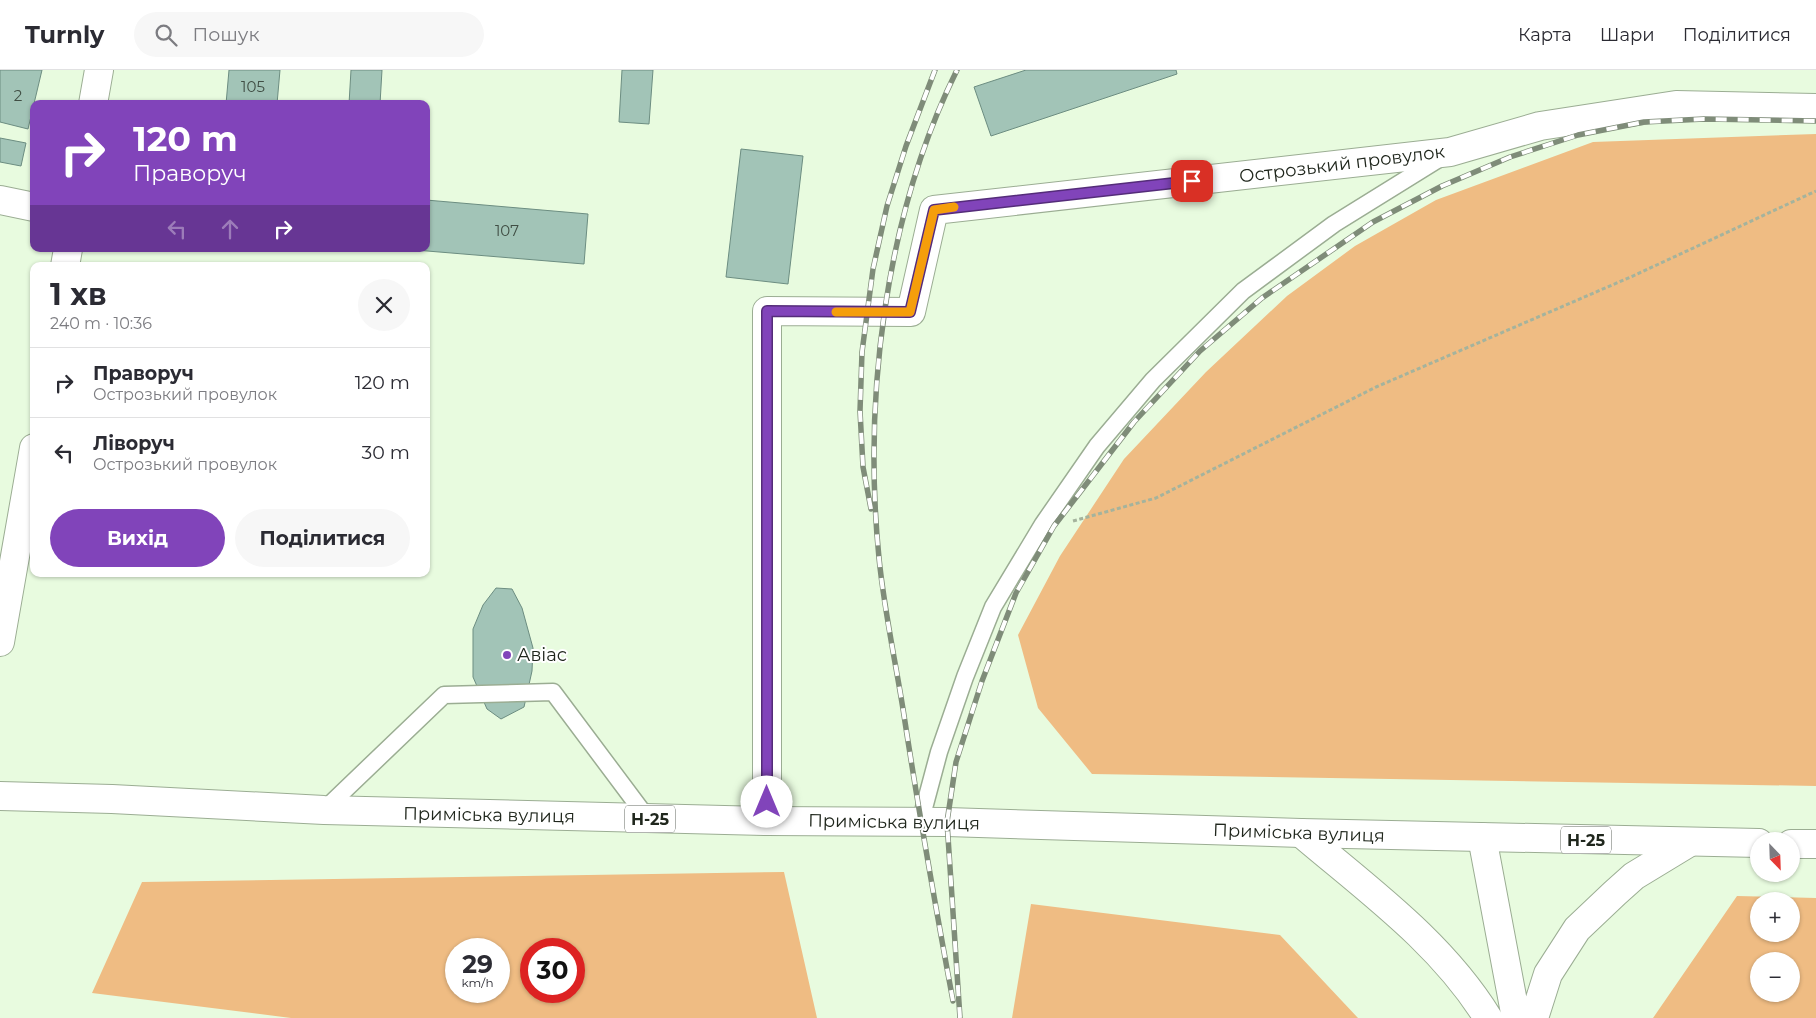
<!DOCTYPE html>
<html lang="uk">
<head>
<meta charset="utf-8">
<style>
  :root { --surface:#fff; --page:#f7f7f7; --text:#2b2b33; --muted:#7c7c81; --line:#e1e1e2; --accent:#8144ba }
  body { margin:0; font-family:Montserrat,sans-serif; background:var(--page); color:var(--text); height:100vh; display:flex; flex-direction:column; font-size:19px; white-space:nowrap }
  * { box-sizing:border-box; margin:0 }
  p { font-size:16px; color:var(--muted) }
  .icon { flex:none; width:28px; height:28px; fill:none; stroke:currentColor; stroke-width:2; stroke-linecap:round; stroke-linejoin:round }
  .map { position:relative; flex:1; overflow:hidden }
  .side { position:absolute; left:30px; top:192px; width:400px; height:315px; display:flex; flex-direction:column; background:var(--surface); border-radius:10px; box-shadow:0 1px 4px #0004 }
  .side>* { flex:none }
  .hud { position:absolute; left:30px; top:30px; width:400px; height:152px; border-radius:10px; box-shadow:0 1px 4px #0004; background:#8144ba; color:#fff; overflow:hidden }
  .needle { width:32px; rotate:157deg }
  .tools { position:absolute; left:1750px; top:762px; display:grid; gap:10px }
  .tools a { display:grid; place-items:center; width:50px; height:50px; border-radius:50%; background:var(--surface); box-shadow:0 1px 4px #0004; font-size:25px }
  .speed { position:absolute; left:445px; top:868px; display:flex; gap:10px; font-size:25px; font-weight:700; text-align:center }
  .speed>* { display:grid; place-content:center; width:65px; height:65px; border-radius:50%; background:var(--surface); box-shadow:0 1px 4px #0004; line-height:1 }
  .speed small { font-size:12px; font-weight:400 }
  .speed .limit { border:8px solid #d22; background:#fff; color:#111 }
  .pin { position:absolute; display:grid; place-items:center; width:42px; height:42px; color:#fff; margin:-21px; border-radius:10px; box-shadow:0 2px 8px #0006 }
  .me { position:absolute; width:55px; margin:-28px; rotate:0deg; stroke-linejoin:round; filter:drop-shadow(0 0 4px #0008) }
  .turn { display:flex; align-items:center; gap:18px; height:105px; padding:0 20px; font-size:22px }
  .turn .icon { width:65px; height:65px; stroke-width:2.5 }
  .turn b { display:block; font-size:35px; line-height:42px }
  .lanes { display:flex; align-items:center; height:48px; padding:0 20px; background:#0003; justify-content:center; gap:25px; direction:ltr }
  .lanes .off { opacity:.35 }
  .round { display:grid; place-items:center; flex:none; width:52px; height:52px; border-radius:26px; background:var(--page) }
  .headline { display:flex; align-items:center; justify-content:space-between; height:85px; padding:0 20px }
  h1 { font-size:30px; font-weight:700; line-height:38px }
  .action { display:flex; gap:10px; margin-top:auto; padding:10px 20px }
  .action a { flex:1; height:58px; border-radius:30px; background:var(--accent); color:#fff; font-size:20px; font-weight:700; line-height:58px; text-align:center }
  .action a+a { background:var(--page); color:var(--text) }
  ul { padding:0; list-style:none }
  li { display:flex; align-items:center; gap:15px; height:70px; padding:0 20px; border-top:1px solid var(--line) }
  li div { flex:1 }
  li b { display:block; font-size:19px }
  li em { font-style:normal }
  header { display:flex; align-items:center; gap:30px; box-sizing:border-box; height:70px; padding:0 25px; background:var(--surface); border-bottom:1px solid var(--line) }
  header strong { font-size:24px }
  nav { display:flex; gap:28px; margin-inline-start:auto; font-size:18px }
  .search { width:350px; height:45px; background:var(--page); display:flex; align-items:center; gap:12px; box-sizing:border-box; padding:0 18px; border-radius:28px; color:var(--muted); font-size:19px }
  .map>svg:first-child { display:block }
  .green { fill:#efbc83; fill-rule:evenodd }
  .building { fill:#a2c4b7; stroke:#6c8d81 }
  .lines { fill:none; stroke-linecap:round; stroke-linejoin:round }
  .service-casing { stroke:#9bad93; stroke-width:19 }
  .minor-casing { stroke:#9bad93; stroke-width:30 }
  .secondary-casing { stroke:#9bad93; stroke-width:30 }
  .primary-casing { stroke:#9bad93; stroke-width:30 }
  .path { stroke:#a4b39d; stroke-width:3; stroke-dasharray:4 2.5; stroke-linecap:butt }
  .service { stroke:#fff; stroke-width:16 }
  .minor { stroke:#fff; stroke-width:28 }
  .secondary { stroke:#fff; stroke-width:28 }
  .primary { stroke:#fff; stroke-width:28 }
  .rail-casing { stroke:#7f8c79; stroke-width:5.5 }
  .rail { stroke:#fff; stroke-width:4; stroke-dasharray:11; stroke-linecap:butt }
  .route-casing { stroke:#542c79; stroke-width:12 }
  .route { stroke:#8144ba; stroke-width:9 }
  .slow { stroke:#f59e0b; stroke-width:9 }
  .poi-dot { fill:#8144ba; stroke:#fff; stroke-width:2 }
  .labels { text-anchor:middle; stroke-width:4; stroke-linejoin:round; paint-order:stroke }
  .number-label { font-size:15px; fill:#404e44 }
  .shield { fill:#fff; stroke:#636861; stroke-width:1 }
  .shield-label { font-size:16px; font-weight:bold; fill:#20271d }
  .street-label { font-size:18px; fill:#20271d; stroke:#fff }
  .poi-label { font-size:18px; fill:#20271d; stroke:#fff; text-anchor:start }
</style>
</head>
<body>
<header>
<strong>Turnly</strong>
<div class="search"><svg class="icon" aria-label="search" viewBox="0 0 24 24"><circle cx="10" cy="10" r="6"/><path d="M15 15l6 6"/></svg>Пошук</div>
<nav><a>Карта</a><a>Шари</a><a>Поділитися</a></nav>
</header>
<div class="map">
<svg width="1816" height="948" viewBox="0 0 1816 948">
  <rect width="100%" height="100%" fill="#e8fbdf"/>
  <path class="green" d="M 1816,64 L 1816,716 L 1092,704 L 1038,638 L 1018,565 L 1060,486 L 1124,389 L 1206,302 L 1287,226 L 1355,176 L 1436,130 L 1593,72 Z
    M 784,802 L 817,948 L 291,948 L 92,923 L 142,812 ZM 456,879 L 499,879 L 499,921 L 456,921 ZM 531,879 L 574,879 L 574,921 L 531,921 Z
    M 1737,826 L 1816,828 L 1816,948 L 1653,948 ZM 1759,831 L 1791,831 L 1791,864 L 1759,864 ZM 1759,891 L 1791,891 L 1791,924 L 1759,924 Z
    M 1031,834 L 1280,865 L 1358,948 L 1012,948 Z"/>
  <path class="building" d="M 0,0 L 42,0 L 28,59 L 0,52 Z
    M 229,0 L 280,0 L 277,34 L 226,34 Z
    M 351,0 L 382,0 L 380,34 L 349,34 Z
    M 622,0 L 653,0 L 649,54 L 619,52 Z
    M 1026,0 L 1176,0 L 1177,4 L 991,66 L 974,17 Z
    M 0,68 L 26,73 L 21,96 L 0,92 Z
    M 741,79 L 803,86 L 788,214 L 726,207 Z
    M 426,130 L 588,144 L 584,194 L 403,179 L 426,179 Z
    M 496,518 L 512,519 L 522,538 L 533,578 L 532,601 L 524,637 L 501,649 L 487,639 L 473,607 L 473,559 L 483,535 Z"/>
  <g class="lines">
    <defs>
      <path id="service" d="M 324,740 L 444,625 L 553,622 L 648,749
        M 920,753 L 939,682 L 965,607 L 993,537 L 1043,454 L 1097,376 L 1153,310 L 1243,221 L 1334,154 L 1442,87"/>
      <path id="minor" d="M 0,130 L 34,137
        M 767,751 L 767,241 L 911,242 L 934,140 L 1450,82 L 1540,56 L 1676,35 L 1816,38"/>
      <path id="secondary" d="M 93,34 L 99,0
        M 65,196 L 68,179
        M 0,572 L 34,378
        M 1301,763 C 1368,820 1441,872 1488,948
        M 1482,767 L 1516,948
        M 1534,948 L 1548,904 L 1577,859 L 1615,823 L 1634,806 L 1690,772"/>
      <path id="primary" d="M 0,726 L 112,729 L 324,740 L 767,751 L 947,752 L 1301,763 L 1759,773
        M 1791,774 L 1816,774"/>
    </defs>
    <use href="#service" class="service-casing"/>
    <use href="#minor" class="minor-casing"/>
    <use href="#secondary" class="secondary-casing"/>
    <use href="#primary" class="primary-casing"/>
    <path class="path" d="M 1073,451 L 1156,428 L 1376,317 L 1633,206 L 1816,121"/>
    <use href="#service" class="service"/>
    <use href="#minor" class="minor"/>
    <use href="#secondary" class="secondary"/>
    <use href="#primary" class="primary"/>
    <defs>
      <path id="rail" d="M 871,439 L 863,397 L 860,341 L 862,282 L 873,199 L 887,136 L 906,76 L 935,0
        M 953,931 C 935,834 918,737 903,639 C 895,589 884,539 879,488 C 863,328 885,145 957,0
        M 960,948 L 947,752 L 956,692 L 982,611 L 1016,523 L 1054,456 L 1134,352 L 1200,281 L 1262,228 L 1373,152 L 1442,116 L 1510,87 L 1578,65 L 1644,52 L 1704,49 L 1816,51"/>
    </defs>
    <use href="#rail" class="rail-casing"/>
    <use href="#rail" class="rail"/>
  </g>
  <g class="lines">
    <defs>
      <path id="route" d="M 767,732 L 767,241 L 910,242 L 934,140 L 1192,111"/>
    </defs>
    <use href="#route" class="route-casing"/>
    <use href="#route" class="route"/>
    <path class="slow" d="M 836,242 L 910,242 L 934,140 L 954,137"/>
  </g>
  <circle class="poi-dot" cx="507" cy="585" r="5"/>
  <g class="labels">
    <g class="number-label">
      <text x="253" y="22">105</text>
      <text x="18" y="31">2</text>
      <text x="507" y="166">107</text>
    </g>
    <g class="shield">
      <rect x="625" y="735.5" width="50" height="27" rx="4"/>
      <rect x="1561" y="756.5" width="50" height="27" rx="4"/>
    </g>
    <g class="shield-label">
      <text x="650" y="755">Н-25</text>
      <text x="1586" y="776">Н-25</text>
    </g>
    <g class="street-label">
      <text transform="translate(1342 94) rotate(-7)" y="6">Острозький провулок</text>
      <text transform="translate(489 745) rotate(1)" y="6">Приміська вулиця</text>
      <text transform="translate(894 752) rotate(1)" y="6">Приміська вулиця</text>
      <text transform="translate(1299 763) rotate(2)" y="6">Приміська вулиця</text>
    </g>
    <g class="poi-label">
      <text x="517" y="591">Авіас</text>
    </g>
  </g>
</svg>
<div class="tools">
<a><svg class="needle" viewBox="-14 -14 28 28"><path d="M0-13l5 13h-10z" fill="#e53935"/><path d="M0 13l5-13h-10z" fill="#7c7c81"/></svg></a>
<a>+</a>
<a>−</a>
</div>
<div class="speed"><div>29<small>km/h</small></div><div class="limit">30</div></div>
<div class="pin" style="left:1192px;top:111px;background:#d93025"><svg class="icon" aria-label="arrive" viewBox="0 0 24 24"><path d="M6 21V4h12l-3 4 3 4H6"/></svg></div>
<svg class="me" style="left:767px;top:732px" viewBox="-20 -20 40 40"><circle r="19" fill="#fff"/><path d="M0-13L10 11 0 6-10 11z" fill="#8144ba"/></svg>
<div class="hud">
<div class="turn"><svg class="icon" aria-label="right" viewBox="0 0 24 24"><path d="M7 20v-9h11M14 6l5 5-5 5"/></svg><div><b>120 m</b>Праворуч</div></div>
<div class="lanes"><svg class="icon off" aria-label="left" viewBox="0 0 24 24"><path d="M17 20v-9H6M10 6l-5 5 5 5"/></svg><svg class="icon off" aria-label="ahead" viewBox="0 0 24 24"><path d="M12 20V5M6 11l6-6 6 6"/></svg><svg class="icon" aria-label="right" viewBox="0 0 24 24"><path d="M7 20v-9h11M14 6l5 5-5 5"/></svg></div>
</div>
<section class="side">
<div class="headline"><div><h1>1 хв</h1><p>240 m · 10:36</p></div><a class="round"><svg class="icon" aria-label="close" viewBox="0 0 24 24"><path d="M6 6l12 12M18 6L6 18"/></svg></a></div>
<ul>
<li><svg class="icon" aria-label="right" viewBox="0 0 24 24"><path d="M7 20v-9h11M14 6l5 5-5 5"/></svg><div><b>Праворуч</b><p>Острозький провулок</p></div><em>120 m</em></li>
<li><svg class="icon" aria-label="left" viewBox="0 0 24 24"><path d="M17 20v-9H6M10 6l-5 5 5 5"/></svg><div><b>Ліворуч</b><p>Острозький провулок</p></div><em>30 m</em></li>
</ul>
<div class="action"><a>Вихід</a><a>Поділитися</a></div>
</section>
</div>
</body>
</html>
